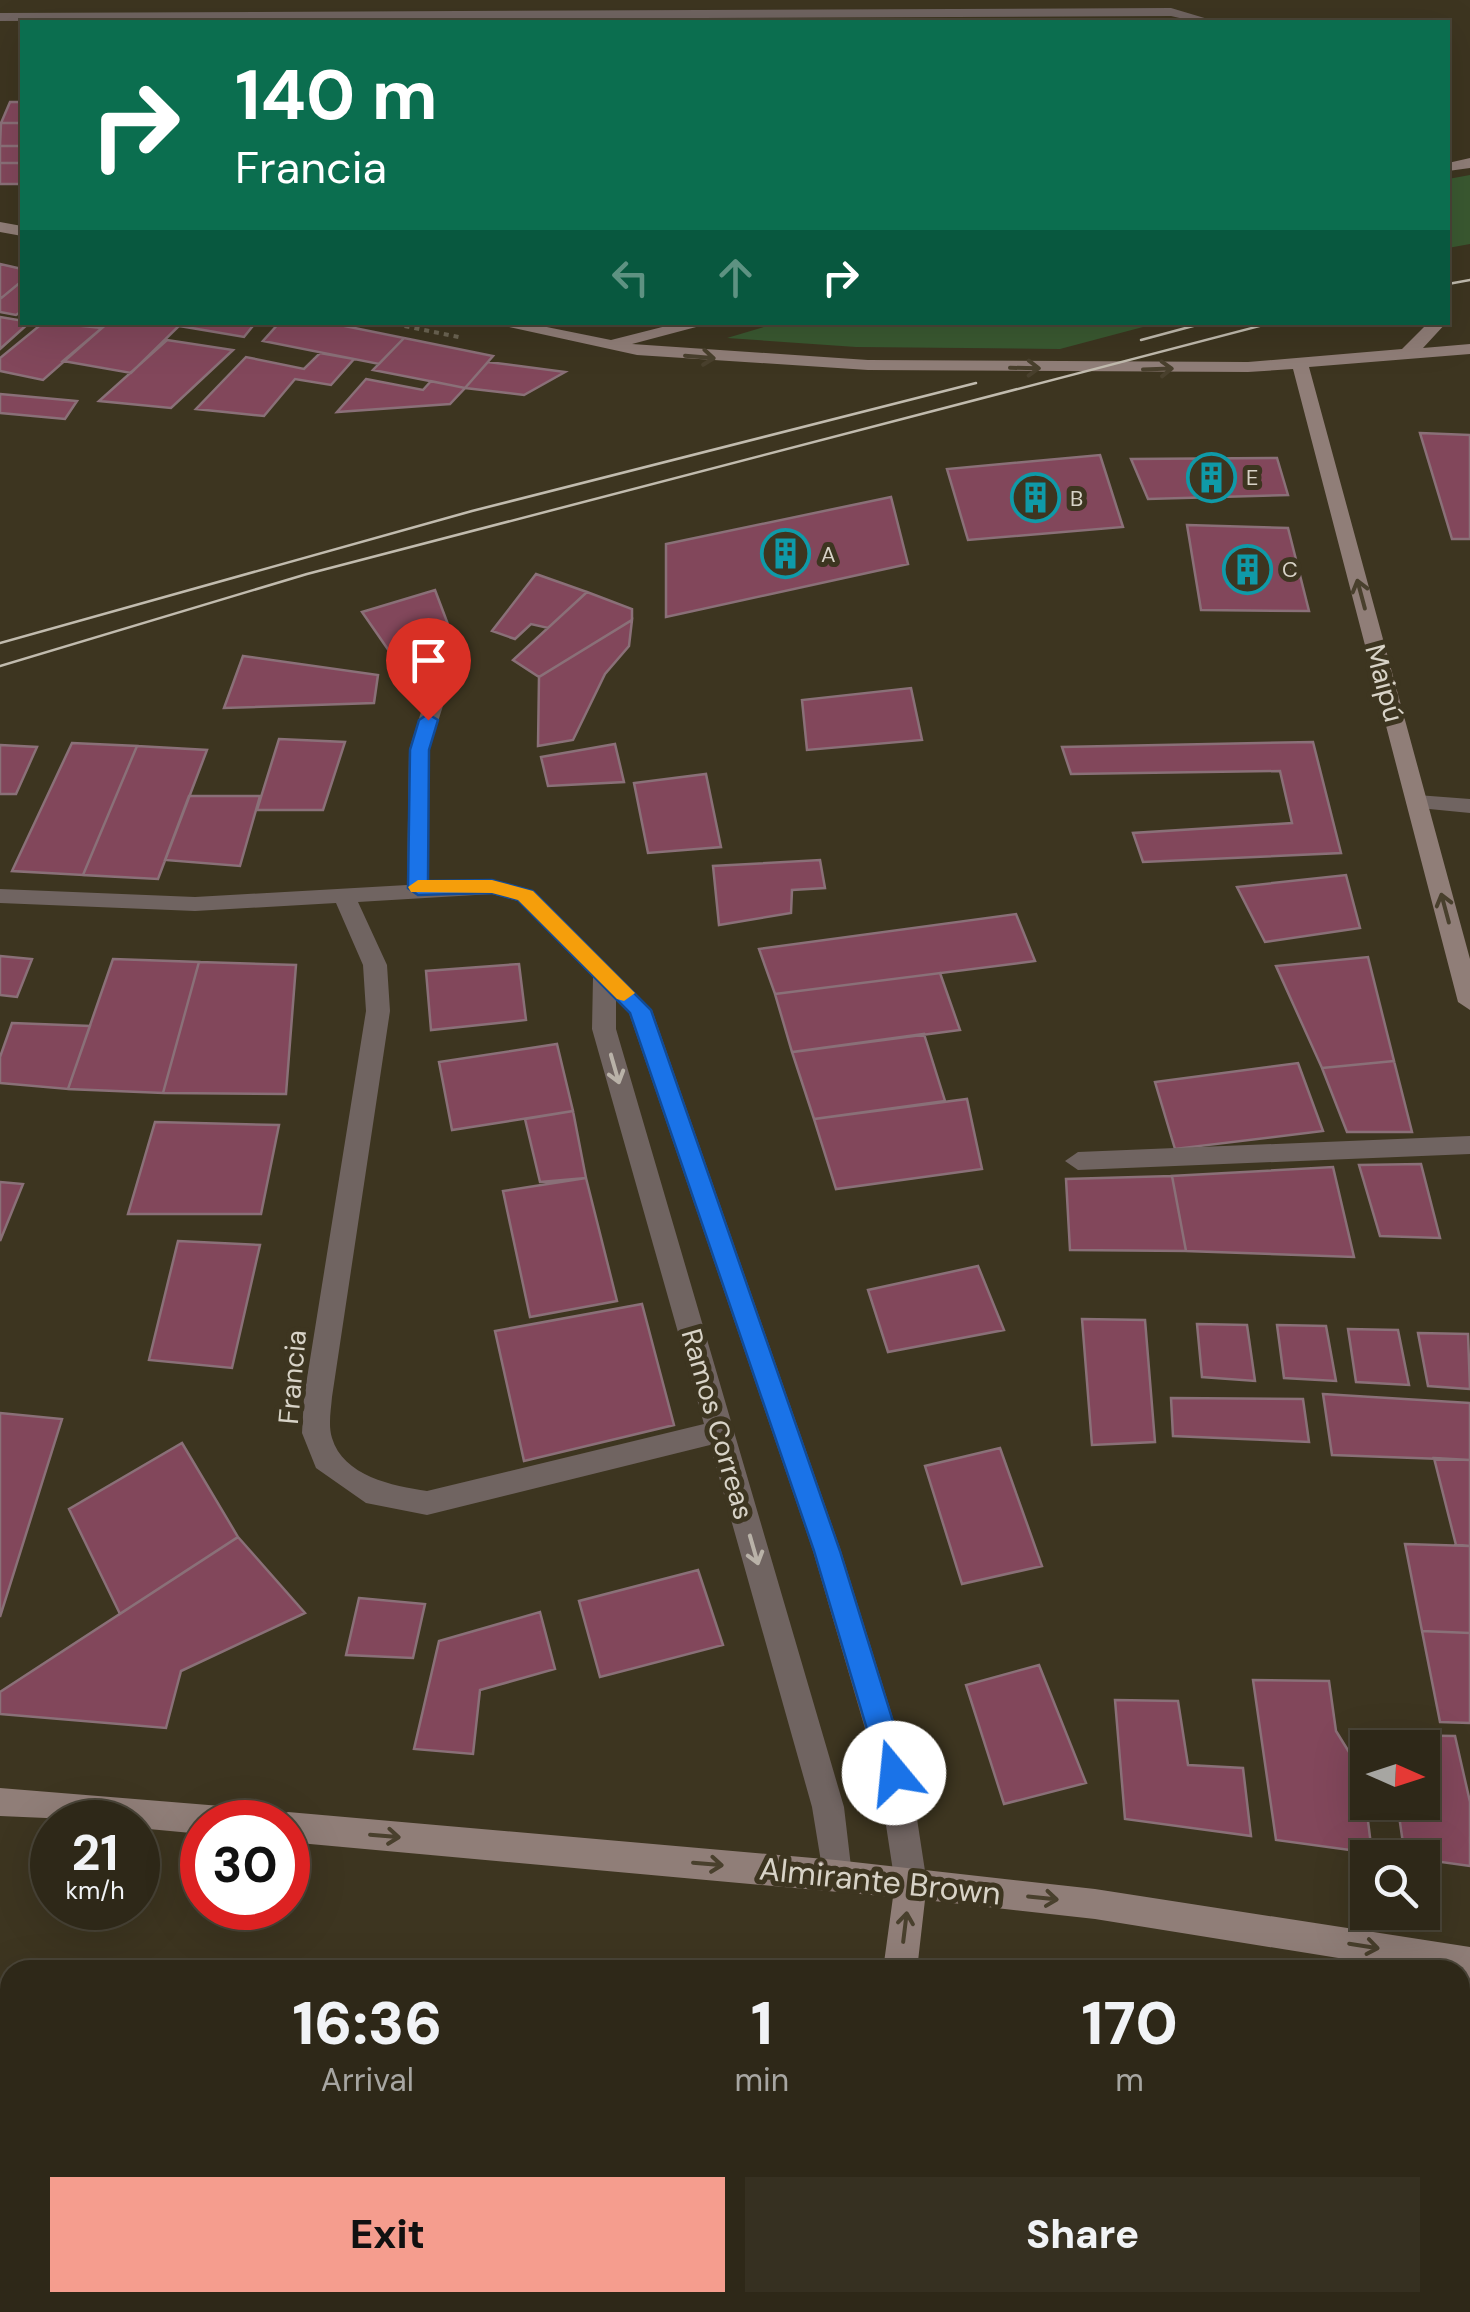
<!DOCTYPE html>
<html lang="en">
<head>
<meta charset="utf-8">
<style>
  :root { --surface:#2e2818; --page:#363021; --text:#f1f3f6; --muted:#a7a6a2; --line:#494437; --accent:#f59d8e }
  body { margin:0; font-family:"DM Sans",sans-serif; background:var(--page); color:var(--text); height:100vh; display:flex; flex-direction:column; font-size:38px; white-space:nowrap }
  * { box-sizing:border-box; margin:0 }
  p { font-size:32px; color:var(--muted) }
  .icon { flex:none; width:55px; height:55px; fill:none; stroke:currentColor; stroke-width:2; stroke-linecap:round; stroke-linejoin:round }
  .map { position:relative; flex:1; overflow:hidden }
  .side { position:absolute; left:0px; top:1960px; width:1470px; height:352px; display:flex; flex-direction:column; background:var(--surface); border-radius:30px 30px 0 0; box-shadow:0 10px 40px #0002,0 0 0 2px var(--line) }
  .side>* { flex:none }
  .guide { position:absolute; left:20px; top:20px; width:1430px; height:305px; border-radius:0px; box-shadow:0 10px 40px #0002,0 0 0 2px var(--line); background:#0b6e4f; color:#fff; overflow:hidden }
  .needle { width:65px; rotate:93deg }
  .buttons { position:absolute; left:1350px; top:1730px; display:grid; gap:20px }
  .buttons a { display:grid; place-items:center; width:90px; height:90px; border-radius:0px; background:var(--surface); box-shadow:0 10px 40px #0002,0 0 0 2px var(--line); font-size:50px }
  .speed { position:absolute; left:30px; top:1800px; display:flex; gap:20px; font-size:50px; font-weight:700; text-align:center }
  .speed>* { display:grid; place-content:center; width:130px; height:130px; border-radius:50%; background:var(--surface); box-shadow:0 10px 40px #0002,0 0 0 2px var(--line); line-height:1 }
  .speed small { font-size:25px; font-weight:400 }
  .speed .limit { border:15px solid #d22; background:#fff; color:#111 }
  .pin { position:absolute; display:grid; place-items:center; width:85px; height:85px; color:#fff; margin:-102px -42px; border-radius:50% 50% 50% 0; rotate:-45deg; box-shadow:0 0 10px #0007 }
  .pin .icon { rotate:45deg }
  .me { position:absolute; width:110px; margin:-55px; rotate:343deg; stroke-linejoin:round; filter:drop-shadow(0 0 8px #0008) }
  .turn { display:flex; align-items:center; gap:35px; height:210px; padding:0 50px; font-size:45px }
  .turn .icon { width:130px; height:130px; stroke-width:2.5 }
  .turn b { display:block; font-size:70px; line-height:85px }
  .lanes { display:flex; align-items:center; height:95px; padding:0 50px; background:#0003; justify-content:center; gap:50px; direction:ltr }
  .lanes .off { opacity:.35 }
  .eta { display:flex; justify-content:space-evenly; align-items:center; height:170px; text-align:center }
  .eta b { font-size:60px; font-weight:800; line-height:70px }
  .button { display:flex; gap:20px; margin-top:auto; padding:20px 50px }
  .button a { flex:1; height:115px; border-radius:0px; background:var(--accent); color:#111; font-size:40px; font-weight:800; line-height:115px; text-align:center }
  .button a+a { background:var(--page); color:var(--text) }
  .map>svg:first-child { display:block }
  .green { fill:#3a5931 }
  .building { fill:#82475b; stroke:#8a7078; stroke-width:2.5 }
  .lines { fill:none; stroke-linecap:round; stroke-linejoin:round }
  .path { stroke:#6c6553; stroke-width:4; stroke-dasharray:5 5; stroke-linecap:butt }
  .street { fill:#706461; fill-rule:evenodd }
  .secondary { fill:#907e78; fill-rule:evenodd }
  .tram { stroke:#c1bbae; stroke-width:2.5 }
  .oneway { stroke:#49402d }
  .oneway2 { stroke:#b9b2a8 }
  .route { fill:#1a73e8; stroke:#114b97; stroke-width:2.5 }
  .slow { fill:#f59e0b }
  .labels { text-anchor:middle; stroke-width:10; stroke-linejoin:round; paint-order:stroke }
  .far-poi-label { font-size:22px; fill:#d8d3c7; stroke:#3d3520; text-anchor:start }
  .street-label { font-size:28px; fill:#d8d3c7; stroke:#3d3520 }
  .near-street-label { font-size:32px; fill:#d8d3c7; stroke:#3d3520 }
</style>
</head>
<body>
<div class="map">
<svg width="1470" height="2312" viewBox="0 0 1470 2312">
  <rect width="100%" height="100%" fill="#3d3520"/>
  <path class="green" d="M 1470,175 L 1470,244 L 1448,248 L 1448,179 Z
    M 777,323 L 777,322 L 1158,323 L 1060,349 L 856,347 L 727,338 Z"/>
  <path class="building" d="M 10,102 L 22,102 L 22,123 L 1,123 Z
    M 1,123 L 22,123 L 22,146 L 0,146 Z
    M 0,146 L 22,146 L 22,163 L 0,163 Z
    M 0,163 L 22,163 L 22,184 L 0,184 Z
    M 0,264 L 22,269 L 22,281 L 0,299 Z
    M 22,281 L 22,311 L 16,315 L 0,312 L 0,299 Z
    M 0,317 L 30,322 L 0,349 Z
    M 44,322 L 102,328 L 43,380 L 0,371 L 0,358 Z
    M 109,322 L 183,322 L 131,373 L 63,361 Z
    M 183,322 L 256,322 L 244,337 L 180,326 Z
    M 280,322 L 325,322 L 404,338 L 379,364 L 263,341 Z
    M 404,338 L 493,356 L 465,388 L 373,370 Z
    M 167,340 L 233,350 L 171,408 L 99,401 Z
    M 320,353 L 354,359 L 331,385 L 295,379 L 264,416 L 196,409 L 246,357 L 304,369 Z
    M 488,362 L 565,372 L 524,395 L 465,388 Z
    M 366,379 L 423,390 L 431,381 L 465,388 L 450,404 L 337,412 Z
    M 0,394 L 77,401 L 65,419 L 0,413 Z
    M 1420,433 L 1470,435 L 1470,539 L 1452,539 Z
    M 1100,455 L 1123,527 L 968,540 L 947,469 Z
    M 1277,458 L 1288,495 L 1148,499 L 1131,459 Z
    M 891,497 L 908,564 L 666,617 L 666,544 Z
    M 1187,525 L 1288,528 L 1309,611 L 1201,610 Z
    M 536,574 L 587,592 L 548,628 L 531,624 L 515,639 L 492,631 Z
    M 435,590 L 455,643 L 396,661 L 362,612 Z
    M 587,592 L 632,609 L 632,620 L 539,677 L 513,660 Z
    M 632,620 L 629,646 L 605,674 L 573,740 L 538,746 L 539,677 Z
    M 243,656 L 378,675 L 374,703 L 224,708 Z
    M 911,688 L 922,740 L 807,750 L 802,700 Z
    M 279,739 L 345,742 L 323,810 L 257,810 Z
    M 1313,742 L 1341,853 L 1143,862 L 1133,833 L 1292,823 L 1280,771 L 1071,774 L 1062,747 Z
    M 72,743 L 137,746 L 83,875 L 12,871 Z
    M 615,744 L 624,782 L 548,786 L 541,757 Z
    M 0,745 L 37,747 L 16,794 L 0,794 Z
    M 137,746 L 207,750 L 158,879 L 83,875 Z
    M 706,774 L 721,847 L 648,853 L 634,783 Z
    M 189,796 L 260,796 L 240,866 L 165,860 Z
    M 820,860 L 825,888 L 792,890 L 791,913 L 719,925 L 713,866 Z
    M 1346,875 L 1360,928 L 1265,942 L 1237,887 Z
    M 1016,914 L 1035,961 L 775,994 L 759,949 Z
    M 0,956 L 32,959 L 17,997 L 0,995 Z
    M 1368,957 L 1394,1061 L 1322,1068 L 1276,966 Z
    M 113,959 L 199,962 L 163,1093 L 68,1089 Z
    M 199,962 L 296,965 L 286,1094 L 163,1093 Z
    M 519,964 L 526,1020 L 431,1030 L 426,971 Z
    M 940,973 L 960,1030 L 792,1052 L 775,994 Z
    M 12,1023 L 90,1026 L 68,1089 L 0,1083 L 0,1057 Z
    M 924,1034 L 945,1101 L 814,1119 L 792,1052 Z
    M 557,1044 L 573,1111 L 452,1130 L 439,1062 Z
    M 1394,1061 L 1412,1132 L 1347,1132 L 1322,1068 Z
    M 1298,1063 L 1323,1131 L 1175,1149 L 1155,1082 Z
    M 967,1099 L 982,1169 L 836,1189 L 814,1119 Z
    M 573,1111 L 586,1178 L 540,1182 L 525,1119 Z
    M 155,1122 L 279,1125 L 261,1214 L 128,1214 Z
    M 1421,1164 L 1440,1238 L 1380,1236 L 1359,1165 Z
    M 1333,1167 L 1354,1257 L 1186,1251 L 1172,1176 Z
    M 1172,1176 L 1186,1251 L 1070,1250 L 1066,1179 Z
    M 586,1178 L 617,1301 L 530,1317 L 503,1191 Z
    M 0,1182 L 23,1184 L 0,1241 Z
    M 178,1241 L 260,1245 L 232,1368 L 149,1360 Z
    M 978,1266 L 1004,1330 L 888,1352 L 868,1290 Z
    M 642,1304 L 674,1425 L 524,1461 L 495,1331 Z
    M 1082,1319 L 1145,1320 L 1155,1442 L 1092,1445 Z
    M 1197,1324 L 1247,1325 L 1255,1381 L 1202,1377 Z
    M 1277,1325 L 1326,1326 L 1336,1381 L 1284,1378 Z
    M 1348,1329 L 1398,1330 L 1409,1385 L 1356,1382 Z
    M 1418,1333 L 1468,1334 L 1470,1389 L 1428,1386 Z
    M 1323,1394 L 1470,1403 L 1470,1460 L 1332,1455 Z
    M 1171,1398 L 1303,1399 L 1309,1442 L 1173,1436 Z
    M 0,1413 L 62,1419 L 0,1617 Z
    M 182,1443 L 238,1537 L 120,1614 L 69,1509 Z
    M 1000,1448 L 1042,1566 L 962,1584 L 925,1466 Z
    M 1434,1458 L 1470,1460 L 1470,1546 L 1456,1545 Z
    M 238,1537 L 305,1613 L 181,1671 L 166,1728 L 0,1714 L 0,1692 Z
    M 1405,1544 L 1470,1546 L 1470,1633 L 1422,1631 Z
    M 698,1570 L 723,1645 L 600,1677 L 579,1601 Z
    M 359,1598 L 425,1604 L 413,1658 L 346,1655 Z
    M 540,1612 L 555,1669 L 480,1690 L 473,1754 L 414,1749 L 439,1641 Z
    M 1422,1631 L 1470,1633 L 1470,1723 L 1440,1722 Z
    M 1039,1665 L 1086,1783 L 1004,1804 L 966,1685 Z
    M 1253,1680 L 1329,1681 L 1336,1731 L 1362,1773 L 1372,1853 L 1276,1840 Z
    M 1115,1700 L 1178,1701 L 1188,1765 L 1243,1768 L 1251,1836 L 1125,1819 Z
    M 1387,1735 L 1455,1736 L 1470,1802 L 1470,1866 L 1405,1857 L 1397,1802 L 1422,1802 L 1422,1748 L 1389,1748 Z"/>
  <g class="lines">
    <path class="path" d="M 385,322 L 463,338"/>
    <path class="street" d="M 1171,8 L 1218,22 L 1197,22 L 1171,16 L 0,21 L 0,13 Z
      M 438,684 L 448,690 L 429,750 L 429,883 L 492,880 L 534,891 L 652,1010 L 841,1551 L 910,1773 L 927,1884 L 922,1895 L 911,1899 L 900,1895 L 895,1884 L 878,1773 L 813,1551 L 629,1013 L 616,1000 L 616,1029 L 844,1807 L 852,1875 L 847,1886 L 836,1890 L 825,1886 L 812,1807 L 710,1445 L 427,1515 L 366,1503 L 316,1468 L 302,1433 L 304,1397 L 366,1011 L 363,965 L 336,903 L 195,911 L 0,903 L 0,889 L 195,897 L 407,885 L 409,750 L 428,690 ZM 492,894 L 518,901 L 593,977 L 592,1029 L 704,1424 L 427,1491 C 393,1486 343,1476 332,1438 C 328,1425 331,1410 332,1397 L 390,1011 L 387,965 L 358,902 Z
      M 1417,795 L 1470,799 L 1470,813 L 1409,807 L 1406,802 Z
      M 1470,1136 L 1470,1154 L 1078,1170 L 1065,1161 L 1078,1152 Z"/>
    <path class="secondary" d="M 1470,158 L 1470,168 L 1448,171 L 1448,163 Z
      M 0,222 L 22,226 L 22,236 L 0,232 Z
      M 486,322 L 522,322 L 611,340 L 682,322 L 715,322 L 632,344 L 868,360 L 1248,362 L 1402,349 L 1429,322 L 1447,322 L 1423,348 L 1470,344 L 1470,354 L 1309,367 L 1470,959 L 1470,1010 L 1458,1002 L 1293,369 L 1248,372 L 868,370 L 637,355 Z
      M 0,1788 L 233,1807 L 244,1812 L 249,1822 L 202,1822 L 202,1834 L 138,1828 L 138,1822 L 0,1816 Z
      M 288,1812 L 836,1860 L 1095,1889 L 1470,1947 L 1470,1979 L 1460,1977 L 1460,1970 L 1413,1970 L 1095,1919 L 925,1900 L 917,1970 L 883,1970 L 893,1897 L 288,1842 L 288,1822 L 274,1822 L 277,1817 Z
      M 832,2302 L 868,2302 L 866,2312 L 830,2312 Z"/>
    <path class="tram" d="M 1448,284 L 1470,280
      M 1141,340 L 1208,322
      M 0,643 L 472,511 L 976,383
      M 0,666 L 307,574 L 1275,322"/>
  </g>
  <defs><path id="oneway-shaft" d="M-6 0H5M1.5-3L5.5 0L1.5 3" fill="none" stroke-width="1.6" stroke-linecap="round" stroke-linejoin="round" transform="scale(2.5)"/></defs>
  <g class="oneway">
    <use href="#oneway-shaft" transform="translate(700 357) rotate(5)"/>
    <use href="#oneway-shaft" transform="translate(1025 368) rotate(1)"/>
    <use href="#oneway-shaft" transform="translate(1158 369) rotate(-2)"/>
    <use href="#oneway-shaft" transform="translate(1361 594) rotate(-105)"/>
    <use href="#oneway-shaft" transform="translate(1445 908) rotate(-105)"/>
    <use href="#oneway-shaft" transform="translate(385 1836) rotate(5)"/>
    <use href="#oneway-shaft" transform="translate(708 1864) rotate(5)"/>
    <use href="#oneway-shaft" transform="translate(1043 1898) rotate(6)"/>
    <use href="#oneway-shaft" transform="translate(905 1927) rotate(-83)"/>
    <use href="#oneway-shaft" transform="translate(1364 1946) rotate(9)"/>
  </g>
  <g class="oneway2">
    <use href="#oneway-shaft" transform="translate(615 1069) rotate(74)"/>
    <use href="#oneway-shaft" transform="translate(754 1550) rotate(74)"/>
  </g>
  <path class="route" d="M 428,714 L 438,720 L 429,750 L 428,881 L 492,880 L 533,891 L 651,1010 L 840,1551 L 909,1773 L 905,1782 L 894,1786 L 884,1782 L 880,1773 L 814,1551 L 630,1013 L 518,900 L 492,893 L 418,895 L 408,888 L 410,750 L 419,720 Z"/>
  <path class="slow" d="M 418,880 L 492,880 L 533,891 L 635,993 L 624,1001 L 617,999 L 518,900 L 492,893 L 411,892 L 408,887 Z"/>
  <defs>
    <symbol id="building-ring" viewBox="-11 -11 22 22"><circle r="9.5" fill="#3d3520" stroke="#0f9aa8" stroke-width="1.5"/><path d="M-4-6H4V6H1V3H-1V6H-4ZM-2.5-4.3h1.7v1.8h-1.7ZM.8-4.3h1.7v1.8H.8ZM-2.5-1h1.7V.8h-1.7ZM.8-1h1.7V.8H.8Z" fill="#0f9aa8"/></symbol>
  </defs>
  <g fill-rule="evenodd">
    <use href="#building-ring" x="1184" y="450" width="55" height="55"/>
    <use href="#building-ring" x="1008" y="470" width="55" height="55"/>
    <use href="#building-ring" x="758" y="526" width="55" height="55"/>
    <use href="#building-ring" x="1220" y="542" width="55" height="55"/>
  </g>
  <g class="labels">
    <g class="far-poi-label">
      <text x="1246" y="485">E</text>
      <text x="1070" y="506">B</text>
      <text x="821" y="562">A</text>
      <text x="1282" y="577">C</text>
    </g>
    <g class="street-label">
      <text transform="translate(1385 683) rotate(75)" y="10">Maipú</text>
      <text transform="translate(292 1377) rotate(-85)" y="10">Francia</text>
      <text transform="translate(718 1424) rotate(74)" y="10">Ramos Correas</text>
    </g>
    <g class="near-street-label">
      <text transform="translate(880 1881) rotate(6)" y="11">Almirante Brown</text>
    </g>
  </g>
</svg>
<div class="buttons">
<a><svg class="needle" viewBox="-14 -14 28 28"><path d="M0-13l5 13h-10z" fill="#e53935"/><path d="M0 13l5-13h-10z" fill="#a7a6a2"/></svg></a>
<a><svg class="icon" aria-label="search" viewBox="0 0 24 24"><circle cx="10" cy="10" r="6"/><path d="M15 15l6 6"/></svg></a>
</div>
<div class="speed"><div>21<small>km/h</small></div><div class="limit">30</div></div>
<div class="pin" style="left:428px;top:720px;background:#d93025"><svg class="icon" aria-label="arrive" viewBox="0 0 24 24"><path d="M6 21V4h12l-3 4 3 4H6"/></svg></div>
<svg class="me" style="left:894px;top:1773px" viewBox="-20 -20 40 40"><circle r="19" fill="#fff"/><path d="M0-13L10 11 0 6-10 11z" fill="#1a73e8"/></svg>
<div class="guide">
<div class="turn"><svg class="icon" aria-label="right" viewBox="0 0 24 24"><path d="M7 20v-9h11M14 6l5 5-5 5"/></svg><div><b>140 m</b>Francia</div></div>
<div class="lanes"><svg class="icon off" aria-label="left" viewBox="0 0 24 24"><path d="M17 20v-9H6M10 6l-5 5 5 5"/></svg><svg class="icon off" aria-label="ahead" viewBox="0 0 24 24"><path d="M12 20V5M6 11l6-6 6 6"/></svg><svg class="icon" aria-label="right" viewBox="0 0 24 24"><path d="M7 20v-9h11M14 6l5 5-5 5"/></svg></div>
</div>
<section class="side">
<div class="eta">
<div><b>16:36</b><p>Arrival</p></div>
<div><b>1</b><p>min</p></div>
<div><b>170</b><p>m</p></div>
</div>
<div class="button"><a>Exit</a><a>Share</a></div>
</section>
</div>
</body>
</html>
